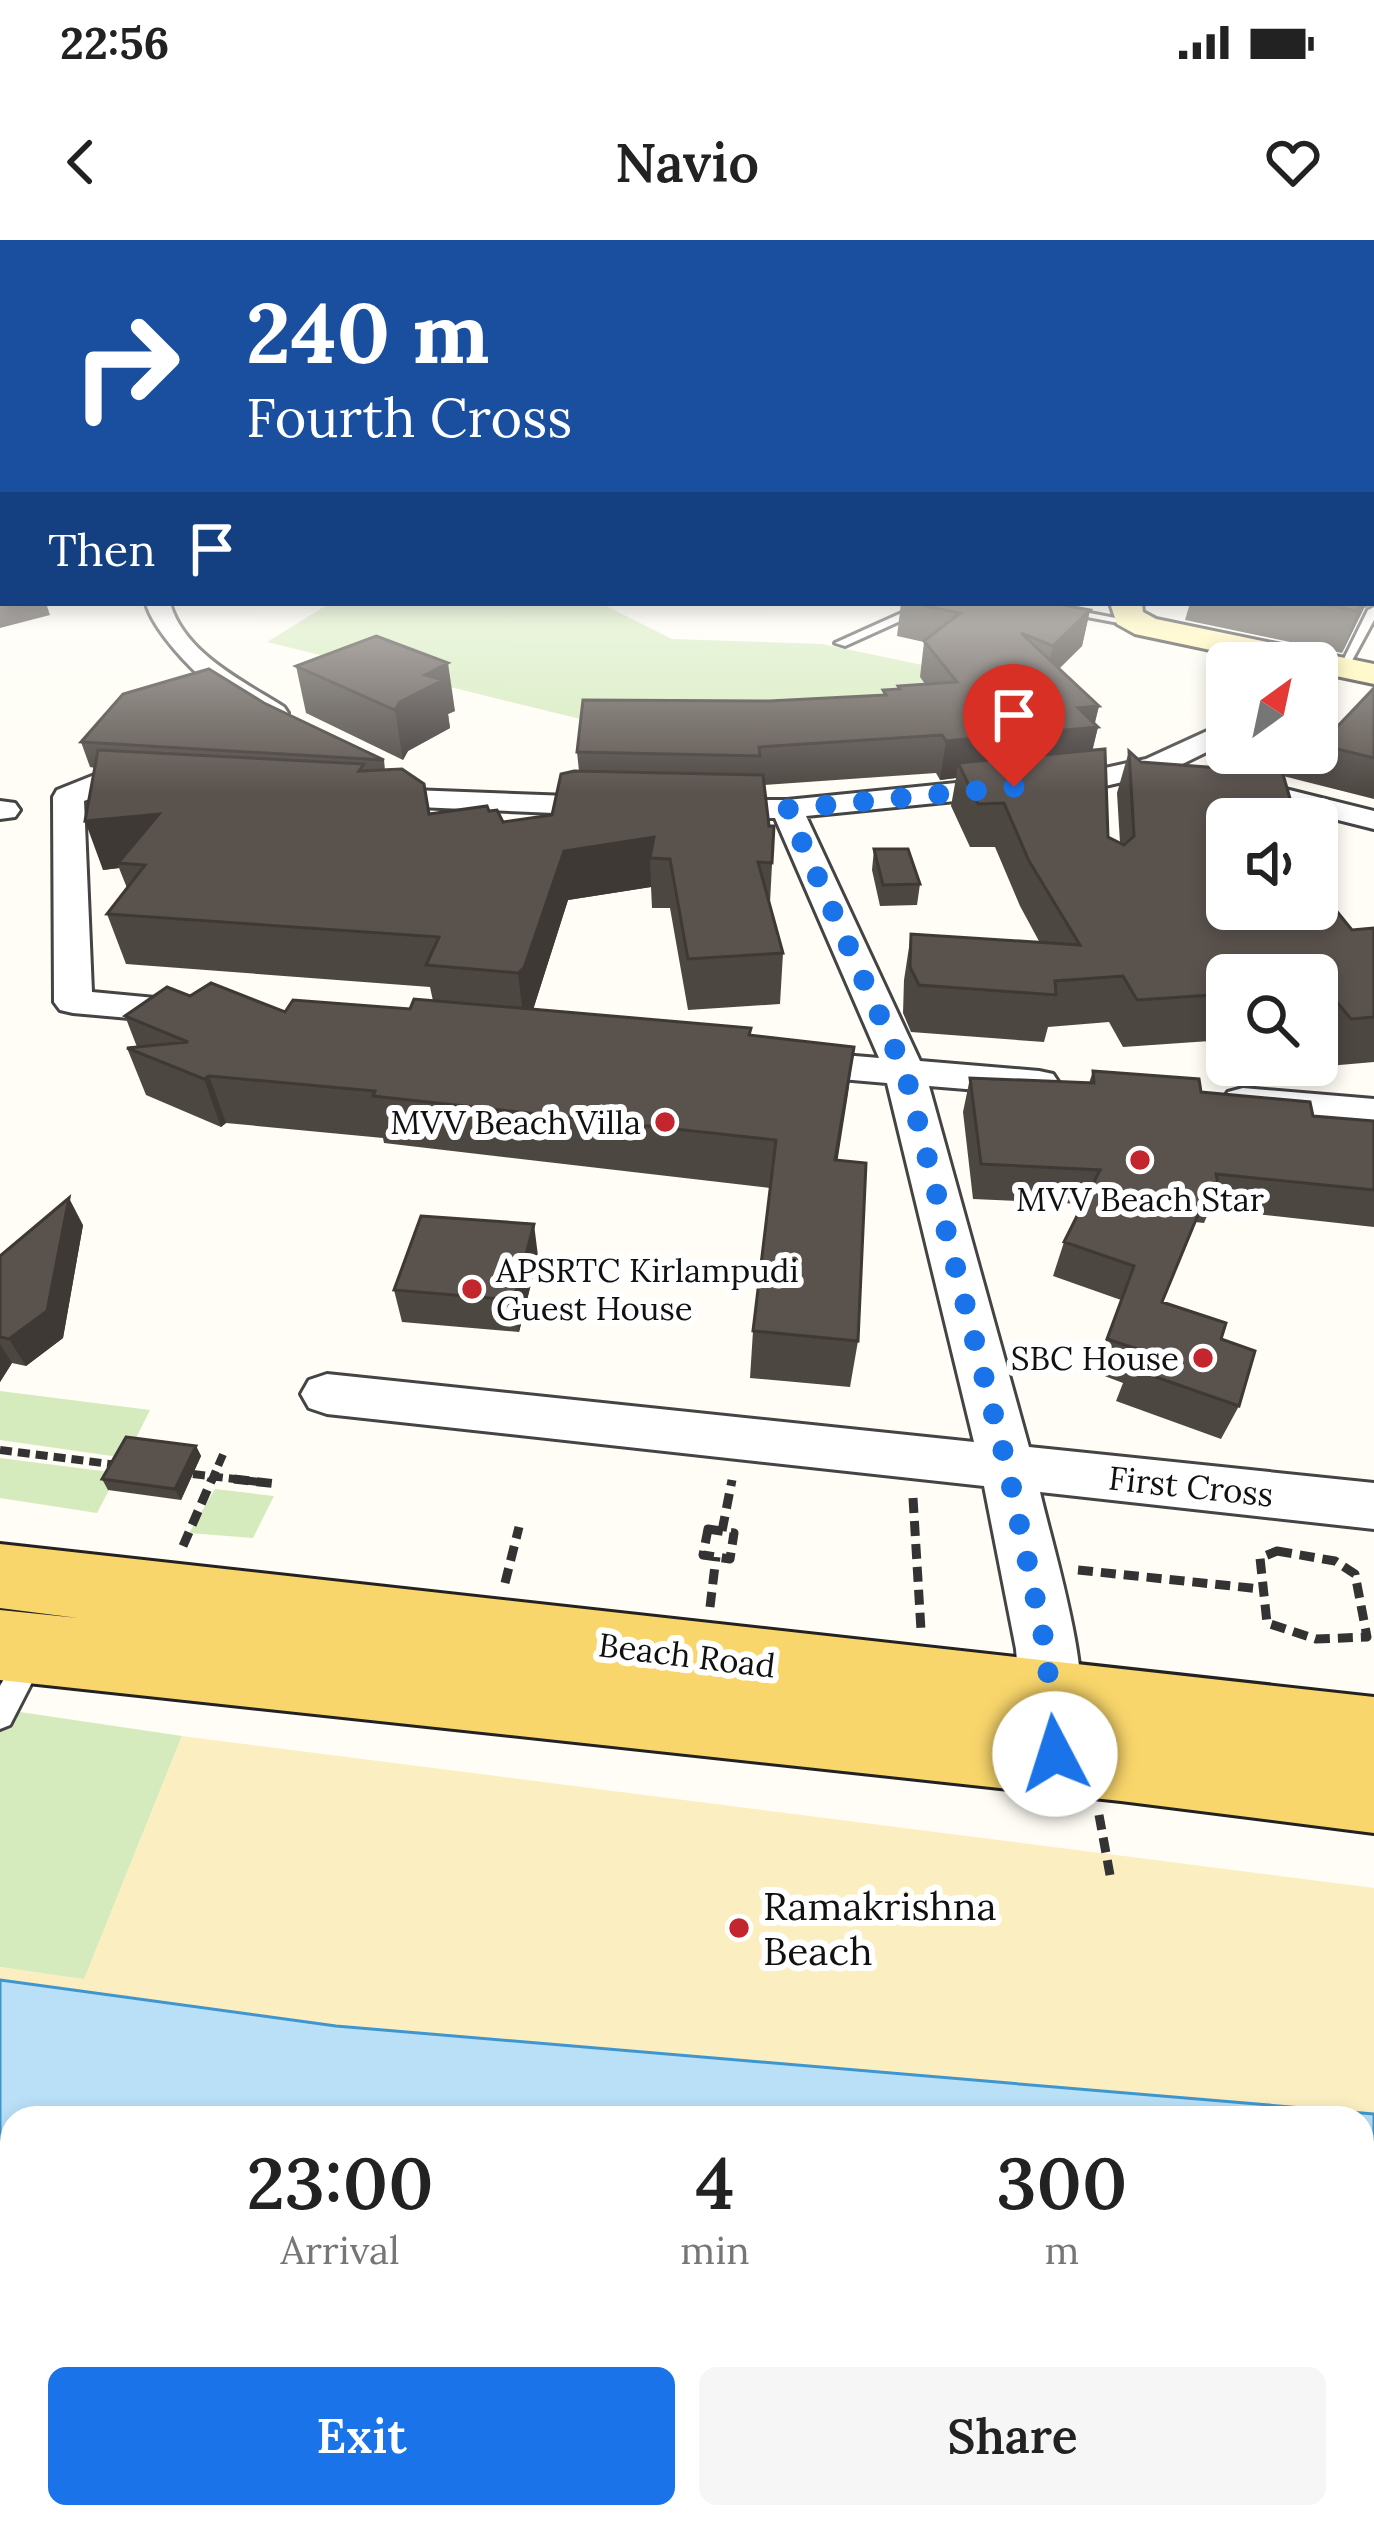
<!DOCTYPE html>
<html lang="en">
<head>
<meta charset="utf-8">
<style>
  :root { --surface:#fff; --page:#f6f6f6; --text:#222; --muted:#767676; --accent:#1a73e8 }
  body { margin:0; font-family:Lora,serif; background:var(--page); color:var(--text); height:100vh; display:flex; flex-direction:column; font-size:45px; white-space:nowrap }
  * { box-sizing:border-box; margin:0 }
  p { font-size:39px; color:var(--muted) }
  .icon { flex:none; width:66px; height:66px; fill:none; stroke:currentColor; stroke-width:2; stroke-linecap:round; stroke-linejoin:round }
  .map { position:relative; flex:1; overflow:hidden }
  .drawer { position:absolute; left:0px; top:1866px; width:1374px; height:423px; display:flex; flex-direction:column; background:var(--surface); border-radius:36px 36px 0 0; box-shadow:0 6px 18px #0003 }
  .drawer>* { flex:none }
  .hud { position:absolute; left:0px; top:0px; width:1374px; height:366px; box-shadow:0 6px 18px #0003; background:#1a4fa0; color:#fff; overflow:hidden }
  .needle { width:78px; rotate:33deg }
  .controls { position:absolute; left:1206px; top:402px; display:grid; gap:24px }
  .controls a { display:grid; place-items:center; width:132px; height:132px; border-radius:18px; background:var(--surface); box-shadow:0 6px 18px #0003; font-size:60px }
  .pin { position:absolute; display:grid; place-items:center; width:102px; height:102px; color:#fff; margin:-123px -51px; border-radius:50% 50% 50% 0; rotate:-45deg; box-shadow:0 0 12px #0007 }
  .pin .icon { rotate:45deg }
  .me { position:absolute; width:132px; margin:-66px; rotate:355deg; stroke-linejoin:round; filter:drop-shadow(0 0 9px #0008) }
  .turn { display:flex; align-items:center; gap:42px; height:252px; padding:0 48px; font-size:54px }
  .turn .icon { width:156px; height:156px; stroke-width:2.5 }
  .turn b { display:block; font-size:84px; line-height:102px }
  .then { display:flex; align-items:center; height:114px; padding:0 48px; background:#0003; gap:24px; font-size:45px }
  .eta { display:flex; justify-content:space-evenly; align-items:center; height:204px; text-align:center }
  .eta b { font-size:72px; font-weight:600; line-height:84px }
  .cta { display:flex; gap:24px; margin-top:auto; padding:24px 48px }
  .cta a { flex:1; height:138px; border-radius:18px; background:var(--accent); color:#fff; font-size:48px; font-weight:600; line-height:138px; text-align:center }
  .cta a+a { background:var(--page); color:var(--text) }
  .status { display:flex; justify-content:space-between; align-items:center; height:84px; padding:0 60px; background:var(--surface); direction:ltr }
  .status svg { height:33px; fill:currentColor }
  header { display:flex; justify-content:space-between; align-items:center; height:156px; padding:0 48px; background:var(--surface); font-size:54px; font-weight:600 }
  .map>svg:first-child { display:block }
  .green { fill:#d5ebbd }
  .sand { fill:#fbeec1 }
  .water { fill:#b9e0f7; stroke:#3f96cf; stroke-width:3; fill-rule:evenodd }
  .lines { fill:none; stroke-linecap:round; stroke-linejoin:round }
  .lane-casing { stroke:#444; stroke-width:6 }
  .street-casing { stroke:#444; stroke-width:6 }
  .secondary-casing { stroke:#333; stroke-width:6 }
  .primary-casing { stroke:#222; stroke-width:6 }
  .path-far1 { stroke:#333; stroke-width:8; stroke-dasharray:12 6; stroke-linecap:butt }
  .path { stroke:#333; stroke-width:9; stroke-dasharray:15 8; stroke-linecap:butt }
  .lane { fill:#fff; fill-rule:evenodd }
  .street { fill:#fff; fill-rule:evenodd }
  .secondary { fill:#fff6b0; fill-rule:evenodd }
  .primary { fill:#f9d66b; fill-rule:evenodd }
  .wall { fill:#4d4742 }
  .shaded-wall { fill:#3f3936 }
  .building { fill:#5a524d; stroke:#3f3936; stroke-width:3 }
  .route { stroke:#1a73e8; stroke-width:21; stroke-dasharray:0 37.8 }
  .poi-dot { fill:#c4262e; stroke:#fff; stroke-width:4.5 }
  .labels { text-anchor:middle; stroke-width:12; stroke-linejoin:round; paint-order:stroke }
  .poi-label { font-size:33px; fill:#111; stroke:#fff; text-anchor:end }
  .street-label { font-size:33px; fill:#111; stroke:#fff }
  .near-poi-label { font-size:39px; fill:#111; stroke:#fff; text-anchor:start }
</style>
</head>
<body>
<div class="status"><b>22:56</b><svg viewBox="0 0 49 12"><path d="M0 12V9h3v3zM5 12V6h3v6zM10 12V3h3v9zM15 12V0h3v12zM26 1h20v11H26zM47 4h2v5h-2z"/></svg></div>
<header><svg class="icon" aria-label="back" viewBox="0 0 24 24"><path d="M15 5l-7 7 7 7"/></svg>Navio<svg class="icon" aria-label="heart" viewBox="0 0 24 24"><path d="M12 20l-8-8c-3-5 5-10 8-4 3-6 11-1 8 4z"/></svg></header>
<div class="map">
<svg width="1374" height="2287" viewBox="0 0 1374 2287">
  <rect width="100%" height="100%" fill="#fffdf5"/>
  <path class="green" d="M 330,363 L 600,363 L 672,399 L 822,404 L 1052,452 L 593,482 L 267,402 Z
    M 0,1151 L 150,1170 L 126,1218 L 0,1200 Z
    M 0,1218 L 118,1233 L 97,1273 L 0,1258 Z
    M 215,1249 L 274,1256 L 253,1298 L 189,1293 Z
    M 0,1469 L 182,1496 L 84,1740 L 0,1727 Z"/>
  <path class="sand" d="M 182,1496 L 1374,1648 L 1374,1874 L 336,1786 L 0,1740 L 0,1727 L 84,1739 Z"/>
  <path class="water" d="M 0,1740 L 336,1786 L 1374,1874 L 1374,2287 L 0,2287 ZM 12,1878 L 1362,1878 L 1362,2277 L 12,2277 Z"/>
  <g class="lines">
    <defs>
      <path id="lane" d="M 3,260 L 3,266 L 0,267 L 0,261 Z
        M 3,294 L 3,300 L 0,301 L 0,295 Z
        M 924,363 L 940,363 L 845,406 L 835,403 Z
        M 1012,363 L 1038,363 L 1141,383 L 1135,386 Z
        M 1374,367 L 1374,380 L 1349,426 L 1339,429 L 1368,370 Z
        M 31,1404 L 41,1408 L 45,1417 L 10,1485 L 0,1489 L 0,1446 L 21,1408 Z"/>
      <path id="street" d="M 146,363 L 170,363 C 184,413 243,441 284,467 L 288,473 L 284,479 C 244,489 155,401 146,363 Z
        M 1343,418 L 1356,426 L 1317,448 L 1317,429 Z
        M 1227,482 L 1227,502 L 1166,532 L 1105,546 L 806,576 L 920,821 L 1039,831 L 1053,834 L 1059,843 L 1053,852 L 1039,855 L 929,846 L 1029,1207 L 1374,1243 L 1374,1289 L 1040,1252 C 1054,1313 1099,1453 1075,1507 L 1053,1516 L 1031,1507 L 1022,1486 L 1016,1409 L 984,1246 L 327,1174 L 309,1168 L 301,1154 L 309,1140 L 327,1134 L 974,1202 L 887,843 L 783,834 L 769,830 L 763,822 L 769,814 L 783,810 L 879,818 L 775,578 L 696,578 L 680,569 L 696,560 L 787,560 L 1105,528 L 1146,519 Z
        M 97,534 L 162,538 L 177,547 C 160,566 115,546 84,561 L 92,752 L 208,763 L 222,766 L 227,774 L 222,782 L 208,785 L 73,773 L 60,770 L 54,762 L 53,557 L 57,550 Z
        M 1225,534 L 1374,571 L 1374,589 L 1214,549 L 1210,543 L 1214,537 Z
        M 360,548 L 623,558 L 639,567 L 623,576 L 349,564 L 345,557 Z
        M 0,561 L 15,563 L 20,570 L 15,577 L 0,579 Z
        M 1243,848 L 1374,859 L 1374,885 L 1228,870 L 1222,861 L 1228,852 Z"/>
      <path id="secondary" d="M 1110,363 L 1142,363 L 1143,372 L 1156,379 L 1374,424 L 1374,444 L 1317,432 L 1317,423 L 1272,423 L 1135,394 L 1117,384 Z"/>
      <path id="primary" d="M 0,1304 L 1374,1457 L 1374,1593 L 1121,1561 L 0,1440 L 0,1370 L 78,1378 L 0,1368 Z"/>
    </defs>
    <use href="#lane" class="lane-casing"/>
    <use href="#street" class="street-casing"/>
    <use href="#secondary" class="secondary-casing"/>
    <use href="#primary" class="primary-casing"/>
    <path class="path-far1" d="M 0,1210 L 118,1225
      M 193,1234 L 259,1242
      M 211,1242 L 225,1210"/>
    <path class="path" d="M 234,1239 L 277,1244
      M 913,1258 L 921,1390
      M 708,1289 L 734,1293 L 730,1319 L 703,1315 Z
      M 722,1291 L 732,1240
      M 183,1306 L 212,1239
      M 1277,1311 L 1335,1321 L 1355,1334 L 1367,1397 L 1316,1399 L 1267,1383 L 1260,1318 Z
      M 1078,1330 L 1261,1349
      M 505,1343 L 519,1287
      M 710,1367 L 716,1317
      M 1099,1575 L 1110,1635"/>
    <use href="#lane" class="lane"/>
    <use href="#street" class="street"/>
    <use href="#secondary" class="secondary"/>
    <use href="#primary" class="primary"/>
  </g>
  <path class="wall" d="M 1374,233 L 1374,363 L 1364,368 L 1342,413 L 1185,380 L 1190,363 L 1371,363 Z
    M 901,363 L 1053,363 L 1090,370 L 1082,406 L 1059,429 L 1099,466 L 1094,483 L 1098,487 L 1092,510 L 1108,597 L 1120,603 L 1117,553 L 1129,511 L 1141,522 L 1221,528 L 1217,512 L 1227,481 L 1227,513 L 1317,513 L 1317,475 L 1335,489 L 1374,448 L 1374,559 L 1283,536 L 1227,579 L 1352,690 L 1374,688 L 1374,822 L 1328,826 L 1317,811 L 1317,735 L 1227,735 L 1227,806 L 1214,807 L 1210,801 L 1123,807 L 1109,782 L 1048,787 L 1044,802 L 911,792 L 903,773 L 904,740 L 911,694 L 1040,703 L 1020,666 L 995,607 L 970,607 L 951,566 L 956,538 L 940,540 L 936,533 L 764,545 L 769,586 L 774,586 L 770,663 L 783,713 L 780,764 L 688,770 L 670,668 L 652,668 L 651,647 L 568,660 L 533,770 L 854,807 L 837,920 L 858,1101 L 850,1147 L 750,1138 L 753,1091 L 770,948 L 384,903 L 383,898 L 226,883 L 221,887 L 146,855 L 127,808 L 137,807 L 125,776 L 190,756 L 285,772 L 410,769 L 433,761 L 430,747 L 126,724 L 107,674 L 127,648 L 119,628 L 103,630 L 95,528 L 90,527 L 81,502 L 264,463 L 384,520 L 385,530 L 429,574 L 489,571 L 503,582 L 552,575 L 579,531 L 577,512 L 769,461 L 883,455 L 883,450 L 897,449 L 898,446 L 925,444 L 920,437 L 924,402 L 897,396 Z
    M 296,426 L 455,471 L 448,474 L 450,488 L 408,511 L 403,520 L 306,473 Z
    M 874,609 L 920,644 L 917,665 L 880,666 L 872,630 Z
    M 1093,831 L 1313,876 L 1374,881 L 1374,987 L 1210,969 L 1204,983 L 1195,982 L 1162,1062 L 1221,1099 L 1239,1166 L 1221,1199 L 1116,1161 L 1123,1143 L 1094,1132 L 1121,1060 L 1053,1036 L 1064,1002 L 1083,964 L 973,959 L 963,872 L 970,838 L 1089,843 Z
    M 83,985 L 63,1098 L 26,1126 L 12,1123 L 0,1142 L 0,1016 Z
    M 538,1016 L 519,1092 L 402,1082 L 394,1050 Z
    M 196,1206 L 201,1216 L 181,1260 L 108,1250 L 102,1239 Z"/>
  <path class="shaded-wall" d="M 1374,338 L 1374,363 L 1364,368 L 1342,413 L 1361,363 L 1371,363 L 1371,344 Z
    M 12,363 L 46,363 L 50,375 L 0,388 L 0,366 Z
    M 1090,370 L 1082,406 L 1045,442 L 1053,406 Z
    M 448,423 L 455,471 L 448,474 L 450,488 L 408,511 L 403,520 L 395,470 L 425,435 Z
    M 1099,466 L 1094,487 L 1098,487 L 1089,525 L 958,523 L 956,538 L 940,540 L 946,501 L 1078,468 Z
    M 159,574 L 118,623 L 119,628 L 103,630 L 85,581 Z
    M 654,597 L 650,618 L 651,647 L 568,660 L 530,779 L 524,784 L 518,733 L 564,611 Z
    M 854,807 L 848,854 L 830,968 L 835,920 Z
    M 209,836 L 226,883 L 221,887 L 204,839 Z
    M 69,958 L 83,985 L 63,1098 L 26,1126 L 9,1099 Z
    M 534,984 L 538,1016 L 519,1092 L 514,1060 Z
    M 0,1104 L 12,1123 L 0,1142 Z
    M 196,1206 L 201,1216 L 181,1260 L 175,1249 Z"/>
  <path class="building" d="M 1371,233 L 1374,233 L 1374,338 L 1371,344 Z
    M 0,309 L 3,310 L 3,363 L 12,363 L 0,366 Z
    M 912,363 L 1052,363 L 1090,370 L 1053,406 L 1021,393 L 1099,466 L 1078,468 L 1098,487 L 946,501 L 942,495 L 759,507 L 760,516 L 577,512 L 583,460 L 769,461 L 886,455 L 883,450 L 900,449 L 898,446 L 957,442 L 924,401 L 960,373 Z
    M 1316,363 L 1361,363 L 1357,371 Z
    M 376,396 L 448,423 L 425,435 L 443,440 L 400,462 L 395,470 L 296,426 Z
    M 209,429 L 264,463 L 384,520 L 81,502 L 123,454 Z
    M 1374,448 L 1374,518 L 1317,504 L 1317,475 L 1335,489 Z
    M 1105,509 L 1108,597 L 1124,605 L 1134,596 L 1129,511 L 1141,522 L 1247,530 L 1243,515 L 1280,524 L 1296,579 L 1227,579 L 1227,669 L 1317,669 L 1317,647 L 1352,690 L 1374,688 L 1374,777 L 1351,779 L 1332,756 L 1317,757 L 1317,735 L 1227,735 L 1227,754 L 1137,760 L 1123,736 L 1055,741 L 1056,755 L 919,745 L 910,727 L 911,694 L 1080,705 L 1029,621 L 1004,563 L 978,564 L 958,523 Z
    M 98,510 L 364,524 L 359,531 L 402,529 L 424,544 L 429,574 L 487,566 L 489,571 L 497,570 L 503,582 L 552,575 L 561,534 L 574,531 L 763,535 L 769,586 L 774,586 L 772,623 L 758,622 L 783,713 L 688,719 L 670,619 L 650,618 L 654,597 L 564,611 L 524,728 L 518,733 L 426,725 L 439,697 L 107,674 L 145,625 L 118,623 L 159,574 L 85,581 Z
    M 874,609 L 908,609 L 920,644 L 883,645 Z
    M 211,743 L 285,772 L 293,760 L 410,769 L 414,759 L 751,788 L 749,795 L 854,807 L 835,920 L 866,923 L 858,1101 L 753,1091 L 776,900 L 373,856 L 375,851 L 209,836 L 204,839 L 127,808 L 188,802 L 125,776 L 167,747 L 190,756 Z
    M 1093,831 L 1199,839 L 1201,852 L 1310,862 L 1313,876 L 1374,881 L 1374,950 L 1216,934 L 1219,949 L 1209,948 L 1162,1062 L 1226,1083 L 1221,1099 L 1255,1111 L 1239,1166 L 1130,1128 L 1137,1109 L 1107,1099 L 1134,1026 L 1064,1002 L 1100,930 L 981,924 L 970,838 L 1094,843 Z
    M 69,958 L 47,1071 L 9,1099 L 0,1097 L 0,1016 Z
    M 421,976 L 534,984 L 514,1060 L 394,1050 Z
    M 126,1197 L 196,1206 L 175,1249 L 102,1239 Z"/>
  <linearGradient id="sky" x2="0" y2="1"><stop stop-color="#95c6ee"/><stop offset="0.42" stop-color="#fffefa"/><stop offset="1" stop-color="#fffefa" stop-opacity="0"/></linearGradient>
  <rect width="1374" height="553" fill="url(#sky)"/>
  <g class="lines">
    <path class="route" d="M 1014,547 L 787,569 L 905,832 L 1007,1226 L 1046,1409 L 1055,1514"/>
  </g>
  <g class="poi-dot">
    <circle cx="665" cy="882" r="12"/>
    <circle cx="1140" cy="920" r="12"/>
    <circle cx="472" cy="1049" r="12"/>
    <circle cx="1203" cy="1118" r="12"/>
    <circle cx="739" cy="1688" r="12"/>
  </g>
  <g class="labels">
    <g class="poi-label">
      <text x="641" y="894">MVV Beach Villa</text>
      <text x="1140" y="971" text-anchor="middle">MVV Beach Star</text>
      <text x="496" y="1042" text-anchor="start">APSRTC Kirlampudi<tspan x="496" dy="38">Guest House</tspan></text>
      <text x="1179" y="1130">SBC House</text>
    </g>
    <g class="street-label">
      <text transform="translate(1191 1246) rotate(6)" y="12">First Cross</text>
      <text transform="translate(687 1415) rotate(7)" y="12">Beach Road</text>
    </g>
    <g class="near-poi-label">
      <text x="763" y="1680">Ramakrishna<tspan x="763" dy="45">Beach</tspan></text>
    </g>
  </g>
</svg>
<div class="controls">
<a><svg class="needle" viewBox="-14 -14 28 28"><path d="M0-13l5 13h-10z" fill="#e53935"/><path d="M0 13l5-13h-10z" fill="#767676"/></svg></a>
<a><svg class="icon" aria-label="sound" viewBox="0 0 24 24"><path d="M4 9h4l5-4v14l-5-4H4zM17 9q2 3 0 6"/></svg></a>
<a><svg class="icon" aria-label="search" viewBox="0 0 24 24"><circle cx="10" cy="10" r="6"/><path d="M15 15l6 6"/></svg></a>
</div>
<div class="pin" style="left:1014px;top:547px;background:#d93025"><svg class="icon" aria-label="arrive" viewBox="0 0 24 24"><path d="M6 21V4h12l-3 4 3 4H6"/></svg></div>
<svg class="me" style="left:1055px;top:1514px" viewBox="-20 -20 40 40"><circle r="19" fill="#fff"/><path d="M0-13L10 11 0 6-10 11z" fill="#1a73e8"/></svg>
<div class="hud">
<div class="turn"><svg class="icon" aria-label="right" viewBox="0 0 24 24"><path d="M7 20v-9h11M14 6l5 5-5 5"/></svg><div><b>240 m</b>Fourth Cross</div></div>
<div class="then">Then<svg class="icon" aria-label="arrive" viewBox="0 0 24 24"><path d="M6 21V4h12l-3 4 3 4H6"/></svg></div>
</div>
<section class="drawer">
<div class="eta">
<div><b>23:00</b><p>Arrival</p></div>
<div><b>4</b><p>min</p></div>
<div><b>300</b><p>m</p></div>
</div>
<div class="cta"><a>Exit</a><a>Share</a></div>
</section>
</div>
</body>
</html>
